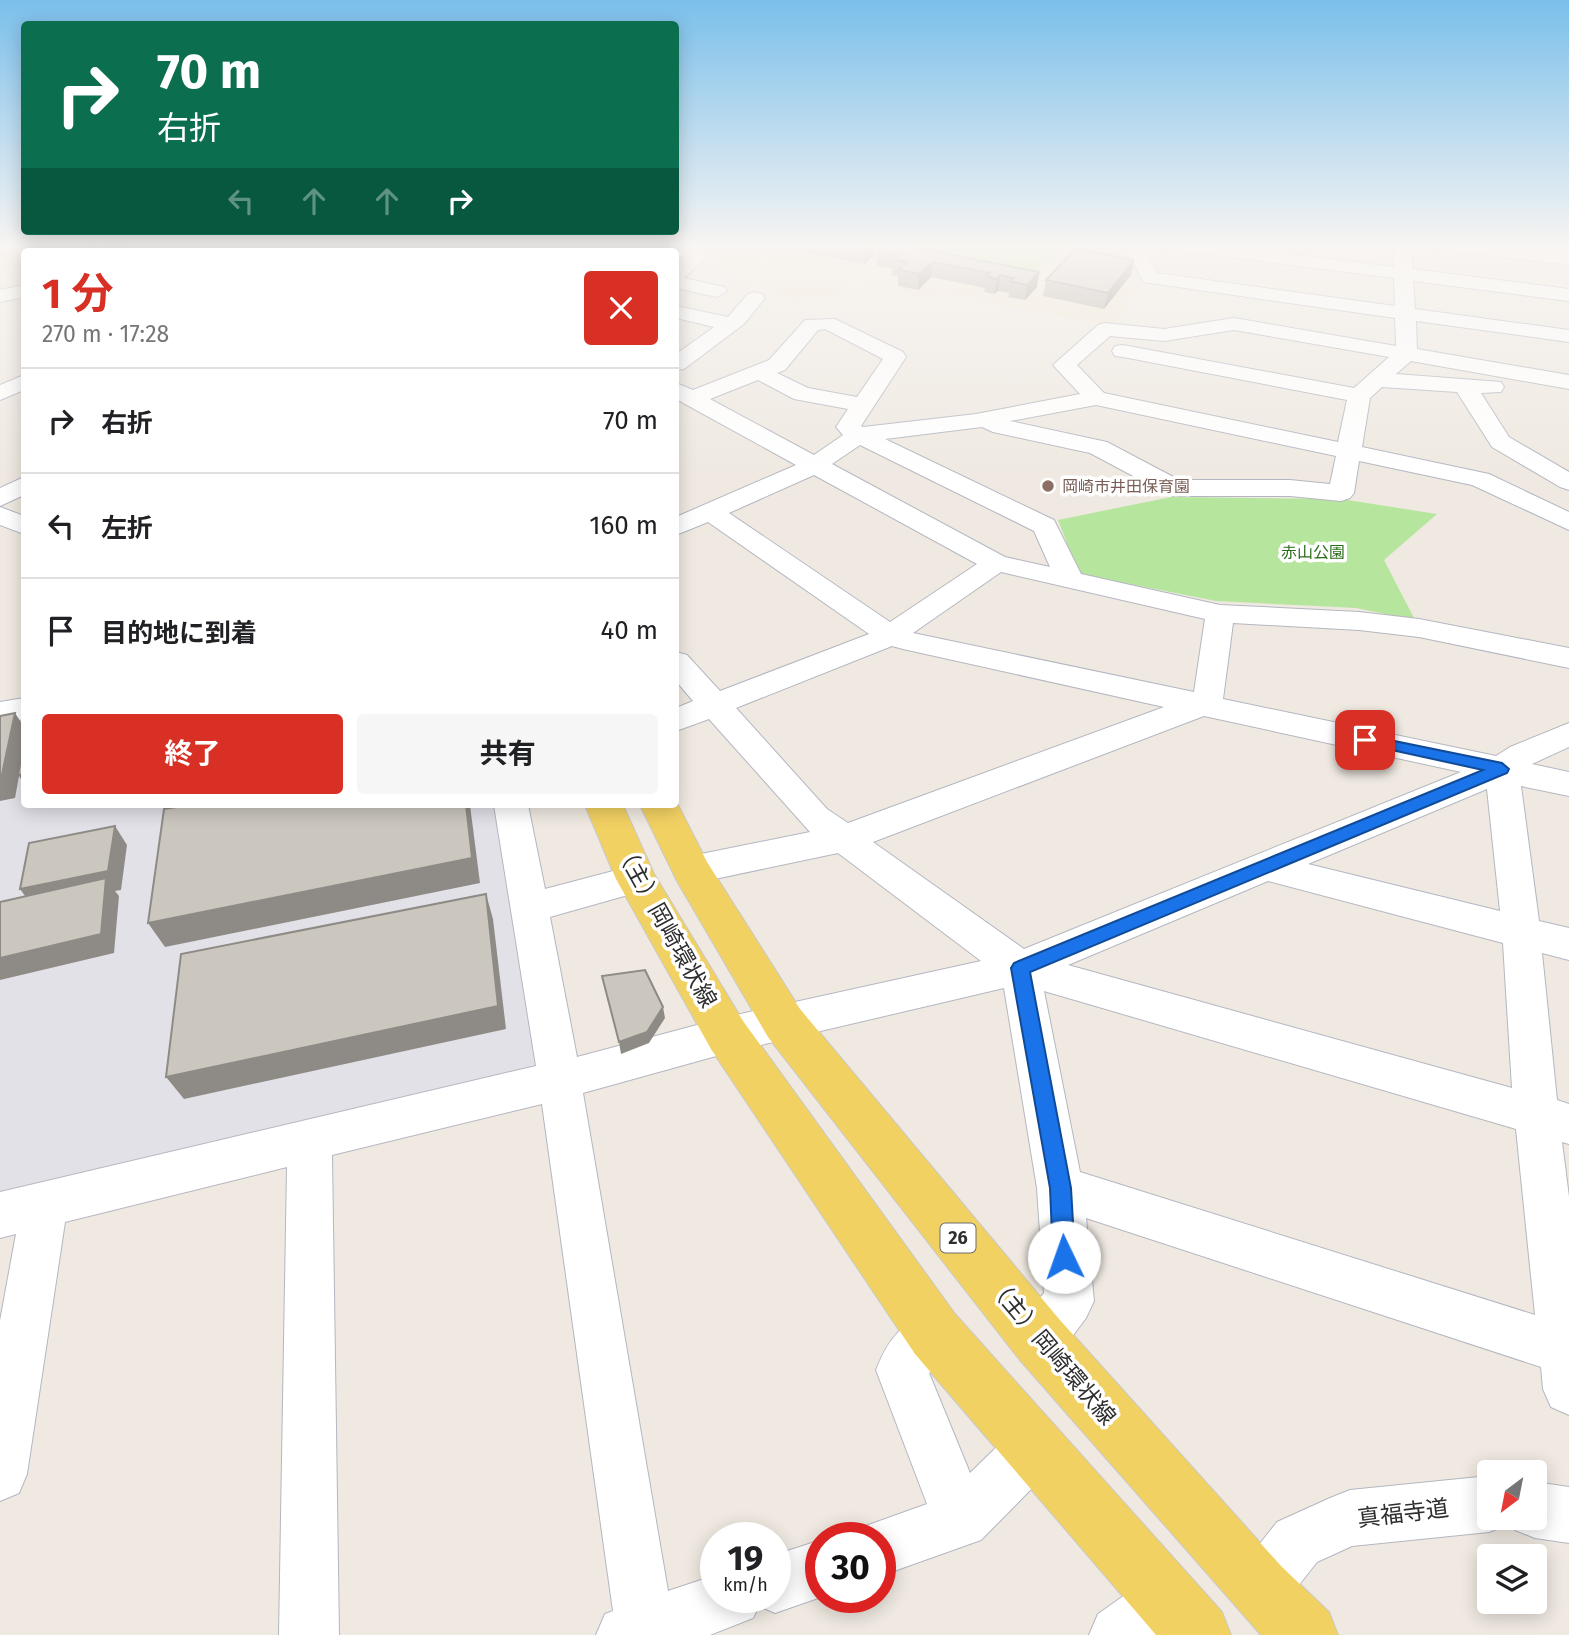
<!DOCTYPE html>
<html lang="ja">
<head>
<meta charset="utf-8">
<style>
  :root { --surface:#fff; --page:#f6f6f6; --text:#202124; --muted:#757577; --line:#e0e0e0; --accent:#d93025 }
  body { margin:0; font-family:"Fira Sans","Noto Sans JP",sans-serif; background:var(--page); color:var(--text); height:100vh; display:flex; flex-direction:column; font-size:26px; white-space:nowrap }
  * { box-sizing:border-box; margin:0 }
  p { font-size:23px; color:var(--muted) }
  .icon { flex:none; width:38px; height:38px; fill:none; stroke:currentColor; stroke-width:2; stroke-linecap:round; stroke-linejoin:round }
  .map { position:relative; flex:1; overflow:hidden }
  .side { position:absolute; left:21px; top:248px; width:658px; height:560px; display:flex; flex-direction:column; background:var(--surface); border-radius:7px; box-shadow:0 4px 18px #0003 }
  .side>* { flex:none }
  .banner { position:absolute; left:21px; top:21px; width:658px; height:214px; border-radius:7px; box-shadow:0 4px 18px #0003; background:#0b6e4f; color:#fff; overflow:hidden }
  .needle { width:46px; rotate:212deg }
  .controls { position:absolute; left:1477px; top:1460px; display:grid; gap:14px }
  .controls a { display:grid; place-items:center; width:70px; height:70px; border-radius:7px; background:var(--surface); box-shadow:0 4px 18px #0003; font-size:35px }
  .speed { position:absolute; left:700px; top:1522px; display:flex; gap:14px; font-size:35px; font-weight:700; text-align:center }
  .speed>* { display:grid; place-content:center; width:91px; height:91px; border-radius:50%; background:var(--surface); box-shadow:0 4px 18px #0003; line-height:1 }
  .speed small { font-size:18px; font-weight:400 }
  .speed .limit { border:10px solid #d22; background:#fff; color:#111 }
  .pin { position:absolute; display:grid; place-items:center; width:60px; height:60px; color:#fff; margin:-30px; border-radius:14px; box-shadow:0 4px 10px #0006 }
  .me { position:absolute; width:77px; margin:-38px; rotate:357deg; stroke-linejoin:round; filter:drop-shadow(0 0 5px #0008) }
  .turn { display:flex; align-items:center; gap:24px; height:147px; padding:0 21px; font-size:32px }
  .turn .icon { width:91px; height:91px; stroke-width:2.5 }
  .turn b { display:block; font-size:49px; line-height:60px }
  .lanes { display:flex; align-items:center; height:66px; padding:0 21px; background:#0003; justify-content:center; gap:35px; direction:ltr }
  .lanes .off { opacity:.35 }
  .round { display:grid; place-items:center; flex:none; width:74px; height:74px; border-radius:7px; background:var(--page) }
  .head { display:flex; align-items:center; justify-content:space-between; height:119px; padding:0 21px }
  h1 { font-size:42px; font-weight:700; line-height:52px; color:var(--accent) }
  .primary-button { display:flex; gap:14px; margin-top:auto; padding:14px 21px }
  .primary-button a { flex:1; height:80px; border-radius:7px; background:var(--accent); color:#fff; font-size:28px; font-weight:700; line-height:80px; text-align:center }
  .primary-button a+a { background:var(--page); color:var(--text) }
  ul { padding:0; list-style:none }
  li { display:flex; align-items:center; gap:21px; height:105px; padding:0 21px; border-top:2px solid var(--line) }
  li div { flex:1 }
  li b { display:block; font-size:26px }
  li em { font-style:normal }
  .map>svg:first-child { display:block }
  .industrial { fill:#e3e1e8 }
  .education { fill:#f0e6d1 }
  .green { fill:#b6e59e }
  .pitch { fill:#c9ec9a }
  .lines { fill:none; stroke-linecap:round; stroke-linejoin:round }
  .minor-casing { stroke:#b4b7c1; stroke-width:2 }
  .major-casing { stroke:#c9c9c9; stroke-width:2 }
  .minor { fill:#fff; fill-rule:evenodd }
  .major { fill:#f2d163; fill-rule:evenodd }
  .wall { fill:#afaba4 }
  .shaded-wall { fill:#8e8b86 }
  .building { fill:#cbc7bf; stroke:#8e8b86; stroke-width:2 }
  .route { fill:#1a73e8; stroke:#114b97; stroke-width:2 }
  .education-dot { fill:#8d6e63; stroke:#fff; stroke-width:2.5 }
  .labels { text-anchor:middle; stroke-width:7; stroke-linejoin:round; paint-order:stroke }
  .far-education-label { font-size:16px; fill:#785e54; stroke:#fff; text-anchor:start }
  .far-park-label { font-size:16px; fill:#2c6e1b; stroke:#fff }
  .shield { fill:#fff; stroke:#6d6d6d; stroke-width:2 }
  .shield-label { font-size:18px; font-weight:bold; fill:#2e2e2e }
  .near-street-label { font-size:23px; fill:#2e2e2e; stroke:#fff }
</style>
</head>
<body>
<div class="map">
<svg width="1569" height="1635" viewBox="0 0 1569 1635">
  <rect width="100%" height="100%" fill="#efe9e1"/>
  <path class="industrial" d="M 24,719 L 24,805 L 499,805 L 535,1068 L 0,1197 L 0,723 Z"/>
  <path class="education" d="M 0,244 L 122,244 L 128,252 L 24,252 L 24,289 L 0,294 Z
    M 692,244 L 1124,244 L 1142,281 L 1113,326 L 941,293 L 932,300 L 851,283 L 833,299 L 811,295 L 797,304 L 688,251 Z"/>
  <path class="green" d="M 1171,497 L 1341,499 L 1437,514 L 1384,560 L 1415,620 L 1356,608 L 1216,601 L 1079,574 L 1058,520 Z"/>
  <path class="pitch" d="M 861,244 L 1061,244 L 1032,275 Z"/>
  <g class="lines">
    <defs>
      <path id="minor" d="M 117,244 L 135,244 L 140,252 L 122,252 Z
        M 231,244 L 267,244 L 264,248 L 244,252 L 206,252 L 208,248 Z
        M 444,244 L 463,244 L 470,252 L 451,252 Z
        M 521,244 L 541,244 L 544,248 L 541,252 L 529,252 Z
        M 654,244 C 671,243 694,243 706,257 L 684,278 L 724,287 L 727,291 L 717,297 L 676,288 L 676,266 L 684,258 L 676,255 L 676,252 L 657,248 Z
        M 1124,244 L 1142,244 L 1157,273 L 1395,306 L 1394,278 L 1167,249 L 1158,244 L 1207,244 L 1394,267 L 1393,244 L 1411,244 L 1413,269 L 1569,289 L 1569,301 L 1413,281 L 1415,309 L 1569,330 L 1569,342 L 1416,321 L 1417,349 L 1569,375 L 1569,389 L 1411,361 L 1396,374 L 1501,382 L 1504,387 L 1501,392 L 1481,393 L 1509,437 L 1569,472 L 1569,490 L 1560,487 L 1492,447 L 1457,392 L 1382,387 L 1370,398 L 1362,447 L 1489,474 L 1569,512 L 1569,530 L 1472,485 L 1359,461 L 1354,493 L 1350,498 L 1341,501 L 1290,496 L 1174,496 L 1165,493 L 1090,453 L 993,432 L 982,427 L 885,439 L 1054,520 L 1081,574 L 1220,605 L 1359,612 L 1419,619 L 1569,648 L 1569,668 L 1419,637 L 1359,630 L 1233,623 L 1223,699 L 1496,756 L 1510,747 L 1569,723 L 1569,747 L 1532,764 L 1569,772 L 1569,796 L 1521,786 L 1539,921 L 1569,928 L 1569,960 L 1542,953 L 1557,1100 L 1569,1104 L 1569,1144 L 1562,1142 L 1569,1197 L 1569,1415 L 1551,1407 L 1543,1389 L 1541,1367 L 1086,1218 L 1094,1301 L 1086,1318 L 1057,1357 L 1039,1364 L 1021,1357 L 1014,1339 L 1021,1321 L 1044,1293 L 1037,1188 L 1004,988 L 727,1053 L 583,1093 L 668,1591 L 716,1575 L 716,1598 L 775,1598 L 775,1555 L 821,1540 L 821,1597 L 775,1613 L 759,1606 L 753,1618 L 710,1635 L 596,1635 L 605,1614 L 613,1611 L 542,1104 L 332,1155 L 339,1635 L 279,1635 L 287,1167 L 65,1222 L 27,1474 L 19,1493 L 0,1501 L 0,1321 L 16,1234 L 0,1238 L 0,1192 L 536,1066 L 494,805 L 528,805 L 545,889 L 636,865 L 649,869 L 654,879 L 649,889 L 550,917 L 577,1057 L 727,1017 L 981,961 L 838,853 L 691,884 L 678,880 L 673,870 L 678,860 L 691,856 L 810,832 L 709,719 L 676,731 L 676,708 L 693,701 L 676,681 L 676,652 L 687,655 L 720,691 L 869,634 L 708,522 L 676,535 L 676,517 L 796,465 L 676,399 L 676,383 L 693,390 L 769,360 L 805,320 L 835,319 L 903,352 L 906,357 L 861,426 L 863,427 L 976,414 L 1080,394 L 1053,365 L 1098,325 L 1105,323 L 1164,329 L 1234,318 L 1396,346 L 1395,318 L 1143,282 ZM 825,329 L 883,359 L 857,397 L 808,388 L 777,373 L 785,370 L 818,330 ZM 1234,330 L 1389,357 L 1354,388 L 1123,345 L 1115,346 L 1112,351 L 1115,356 L 1123,357 L 1347,400 L 1338,442 L 1104,393 L 1077,365 L 1110,336 L 1164,341 ZM 758,380 L 794,399 L 848,409 L 836,427 L 843,435 L 814,455 L 710,399 ZM 1096,405 L 1336,456 L 1330,484 L 1290,480 L 1179,480 L 1107,442 L 1010,421 ZM 860,445 L 1034,531 L 1050,567 L 1005,557 L 832,464 ZM 814,475 L 977,564 L 890,622 L 729,513 ZM 1001,572 L 1205,619 L 1194,692 L 913,633 ZM 892,646 L 903,649 L 1164,707 L 848,823 L 827,809 L 736,708 ZM 1204,716 L 1461,772 L 1024,949 L 873,842 ZM 1487,789 L 1500,911 L 1308,864 ZM 1268,881 L 1503,943 L 1512,1088 L 1068,965 ZM 1044,991 L 1516,1129 L 1535,1315 L 1080,1172 Z
        M 1427,244 L 1481,244 L 1569,253 L 1569,265 L 1436,249 Z
        M 24,285 L 24,297 L 0,302 L 0,290 Z
        M 755,292 L 762,294 L 765,298 L 744,324 L 684,369 L 676,370 L 676,354 L 714,327 L 676,318 L 676,306 L 728,317 L 748,294 Z
        M 24,375 L 24,390 L 0,400 L 0,385 Z
        M 24,477 L 24,495 L 0,506 L 0,488 Z
        M 0,507 L 24,516 L 24,534 L 0,525 Z
        M 24,698 L 24,719 L 0,724 L 0,702 Z
        M 935,1309 L 953,1316 L 960,1334 L 953,1352 L 929,1373 L 970,1473 L 1015,1429 L 1034,1421 L 1053,1429 L 1061,1448 L 1053,1467 L 981,1540 L 880,1576 L 880,1538 L 856,1538 L 860,1528 L 927,1504 L 876,1370 C 889,1337 902,1323 935,1309 Z
        M 1489,1476 L 1489,1517 L 1535,1517 L 1535,1482 L 1569,1487 L 1569,1543 L 1535,1538 L 1515,1530 L 1511,1518 L 1509,1524 L 1489,1532 L 1352,1546 L 1317,1562 L 1280,1609 L 1260,1618 L 1240,1609 L 1231,1589 L 1240,1569 L 1277,1522 L 1330,1498 L 1350,1490 Z
        M 1166,1571 L 1186,1580 L 1195,1600 L 1186,1620 L 1167,1635 L 1089,1635 L 1098,1614 L 1146,1580 Z"/>
      <path id="major" d="M 567,244 L 587,244 L 583,252 L 563,252 Z
        M 676,801 L 707,862 L 800,1009 L 1059,1319 L 1282,1567 L 1329,1612 L 1338,1635 L 1261,1635 L 1019,1359 L 768,1037 L 677,881 L 640,805 L 676,805 Z
        M 585,805 L 623,805 L 654,874 L 743,1021 L 955,1314 L 1222,1612 L 1231,1635 L 1156,1635 L 915,1354 L 711,1049 L 616,879 Z"/>
    </defs>
    <use href="#minor" class="minor-casing"/>
    <use href="#major" class="major-casing"/>
    <use href="#minor" class="minor"/>
    <use href="#major" class="major"/>
  </g>
  <path class="wall" d="M 780,244 L 875,244 L 874,256 L 864,264 L 780,247 Z
    M 878,251 L 1039,272 L 1037,287 L 1025,300 L 1008,297 L 1009,293 L 998,291 L 994,294 L 984,292 L 985,288 L 931,277 L 918,290 L 898,286 L 898,276 L 892,275 L 893,269 L 877,266 Z
    M 1134,260 L 1131,275 L 1104,309 L 1043,296 L 1046,280 Z"/>
  <path class="shaded-wall" d="M 103,244 L 123,244 L 125,249 L 107,252 Z
    M 871,244 L 875,244 L 874,256 L 864,264 L 865,249 Z
    M 1134,260 L 1131,275 L 1104,309 L 1108,293 Z
    M 933,262 L 931,277 L 918,290 L 919,274 Z
    M 1039,272 L 1037,287 L 1025,300 L 1027,285 Z
    M 1000,275 L 998,291 L 994,294 L 997,279 Z
    M 15,713 L 24,727 L 24,784 L 19,776 L 15,798 L 0,801 L 0,779 Z
    M 466,805 L 470,805 L 480,883 L 165,947 L 148,923 Z
    M 115,826 L 127,845 L 121,890 L 115,891 L 119,896 L 114,953 L 0,980 L 0,958 L 34,908 L 20,889 Z
    M 486,894 L 493,919 L 506,1029 L 184,1099 L 166,1077 Z
    M 663,1007 L 665,1018 L 649,1043 L 621,1054 L 619,1042 Z"/>
  <path class="building" d="M 106,244 L 108,244 L 114,252 L 66,252 Z
    M 840,244 L 871,244 L 865,249 Z
    M 886,244 L 895,244 L 1039,272 L 1027,285 L 1010,281 L 1014,278 L 1000,275 L 997,279 L 986,276 L 990,273 L 933,262 L 919,274 L 899,270 L 908,262 L 893,259 L 899,255 L 878,251 Z
    M 125,246 L 130,252 L 115,252 L 111,247 Z
    M 1075,249 L 1134,260 L 1108,293 L 1046,280 Z
    M 15,713 L 1,779 L 0,779 L 0,716 Z
    M 24,744 L 24,774 L 18,775 Z
    M 188,805 L 466,805 L 472,858 L 148,923 L 164,809 Z
    M 115,826 L 108,871 L 20,889 L 29,843 Z
    M 106,878 L 101,934 L 0,958 L 0,902 Z
    M 486,894 L 498,1006 L 166,1077 L 181,954 Z
    M 645,970 L 663,1007 L 647,1032 L 619,1042 L 602,976 Z"/>
  <linearGradient id="sky" x2="0" y2="1"><stop stop-color="#7abfeb"/><stop offset="0.52" stop-color="#f8f5f2"/><stop offset="1" stop-color="#f8f5f2" stop-opacity="0"/></linearGradient>
  <rect width="1569" height="473" fill="url(#sky)"/>
  <path class="route" d="M 1365,735 L 1502,763 L 1509,769 L 1507,773 L 1030,972 L 1071,1188 L 1075,1257 L 1072,1264 L 1064,1268 L 1056,1264 L 1053,1257 L 1050,1188 L 1011,968 L 1014,963 L 1483,770 L 1360,743 L 1357,740 Z"/>
  <circle class="education-dot" cx="1048" cy="486" r="7"/>
  <g class="labels">
    <g class="far-education-label">
      <text x="1062" y="492">岡崎市井田保育園</text>
    </g>
    <g class="far-park-label">
      <text x="1313" y="558">赤山公園</text>
    </g>
    <rect class="shield" x="940.5" y="1223.5" width="35" height="29" rx="5"/>
    <g class="shield-label">
      <text x="958" y="1244">26</text>
    </g>
    <g class="near-street-label">
      <text transform="translate(666 925) rotate(61)" y="8">（主）岡崎環状線</text>
      <text transform="translate(1052 1351) rotate(50)" y="8">（主）岡崎環状線</text>
      <text transform="translate(1403 1513) rotate(-7)" y="8">真福寺道</text>
    </g>
  </g>
</svg>
<div class="controls">
<a><svg class="needle" viewBox="-14 -14 28 28"><path d="M0-13l5 13h-10z" fill="#e53935"/><path d="M0 13l5-13h-10z" fill="#757577"/></svg></a>
<a><svg class="icon" aria-label="layers" viewBox="0 0 24 24"><path d="M12 4l9 5-9 5-9-5zM3 14l9 5 9-5"/></svg></a>
</div>
<div class="speed"><div>19<small>km/h</small></div><div class="limit">30</div></div>
<div class="pin" style="left:1365px;top:740px;background:#d93025"><svg class="icon" aria-label="arrive" viewBox="0 0 24 24"><path d="M6 21V4h12l-3 4 3 4H6"/></svg></div>
<svg class="me" style="left:1064px;top:1257px" viewBox="-20 -20 40 40"><circle r="19" fill="#fff"/><path d="M0-13L10 11 0 6-10 11z" fill="#1a73e8"/></svg>
<div class="banner">
<div class="turn"><svg class="icon" aria-label="right" viewBox="0 0 24 24"><path d="M7 20v-9h11M14 6l5 5-5 5"/></svg><div><b>70 m</b>右折</div></div>
<div class="lanes"><svg class="icon off" aria-label="left" viewBox="0 0 24 24"><path d="M17 20v-9H6M10 6l-5 5 5 5"/></svg><svg class="icon off" aria-label="ahead" viewBox="0 0 24 24"><path d="M12 20V5M6 11l6-6 6 6"/></svg><svg class="icon off" aria-label="ahead" viewBox="0 0 24 24"><path d="M12 20V5M6 11l6-6 6 6"/></svg><svg class="icon" aria-label="right" viewBox="0 0 24 24"><path d="M7 20v-9h11M14 6l5 5-5 5"/></svg></div>
</div>
<section class="side">
<div class="head"><div><h1>1 分</h1><p>270 m · 17:28</p></div><a class="round" style="background:#d93025;color:#fff"><svg class="icon" aria-label="close" viewBox="0 0 24 24"><path d="M6 6l12 12M18 6L6 18"/></svg></a></div>
<ul>
<li><svg class="icon" aria-label="right" viewBox="0 0 24 24"><path d="M7 20v-9h11M14 6l5 5-5 5"/></svg><div><b>右折</b></div><em>70 m</em></li>
<li><svg class="icon" aria-label="left" viewBox="0 0 24 24"><path d="M17 20v-9H6M10 6l-5 5 5 5"/></svg><div><b>左折</b></div><em>160 m</em></li>
<li><svg class="icon" aria-label="arrive" viewBox="0 0 24 24"><path d="M6 21V4h12l-3 4 3 4H6"/></svg><div><b>目的地に到着</b></div><em>40 m</em></li>
</ul>
<div class="primary-button"><a>終了</a><a>共有</a></div>
</section>
</div>
</body>
</html>
